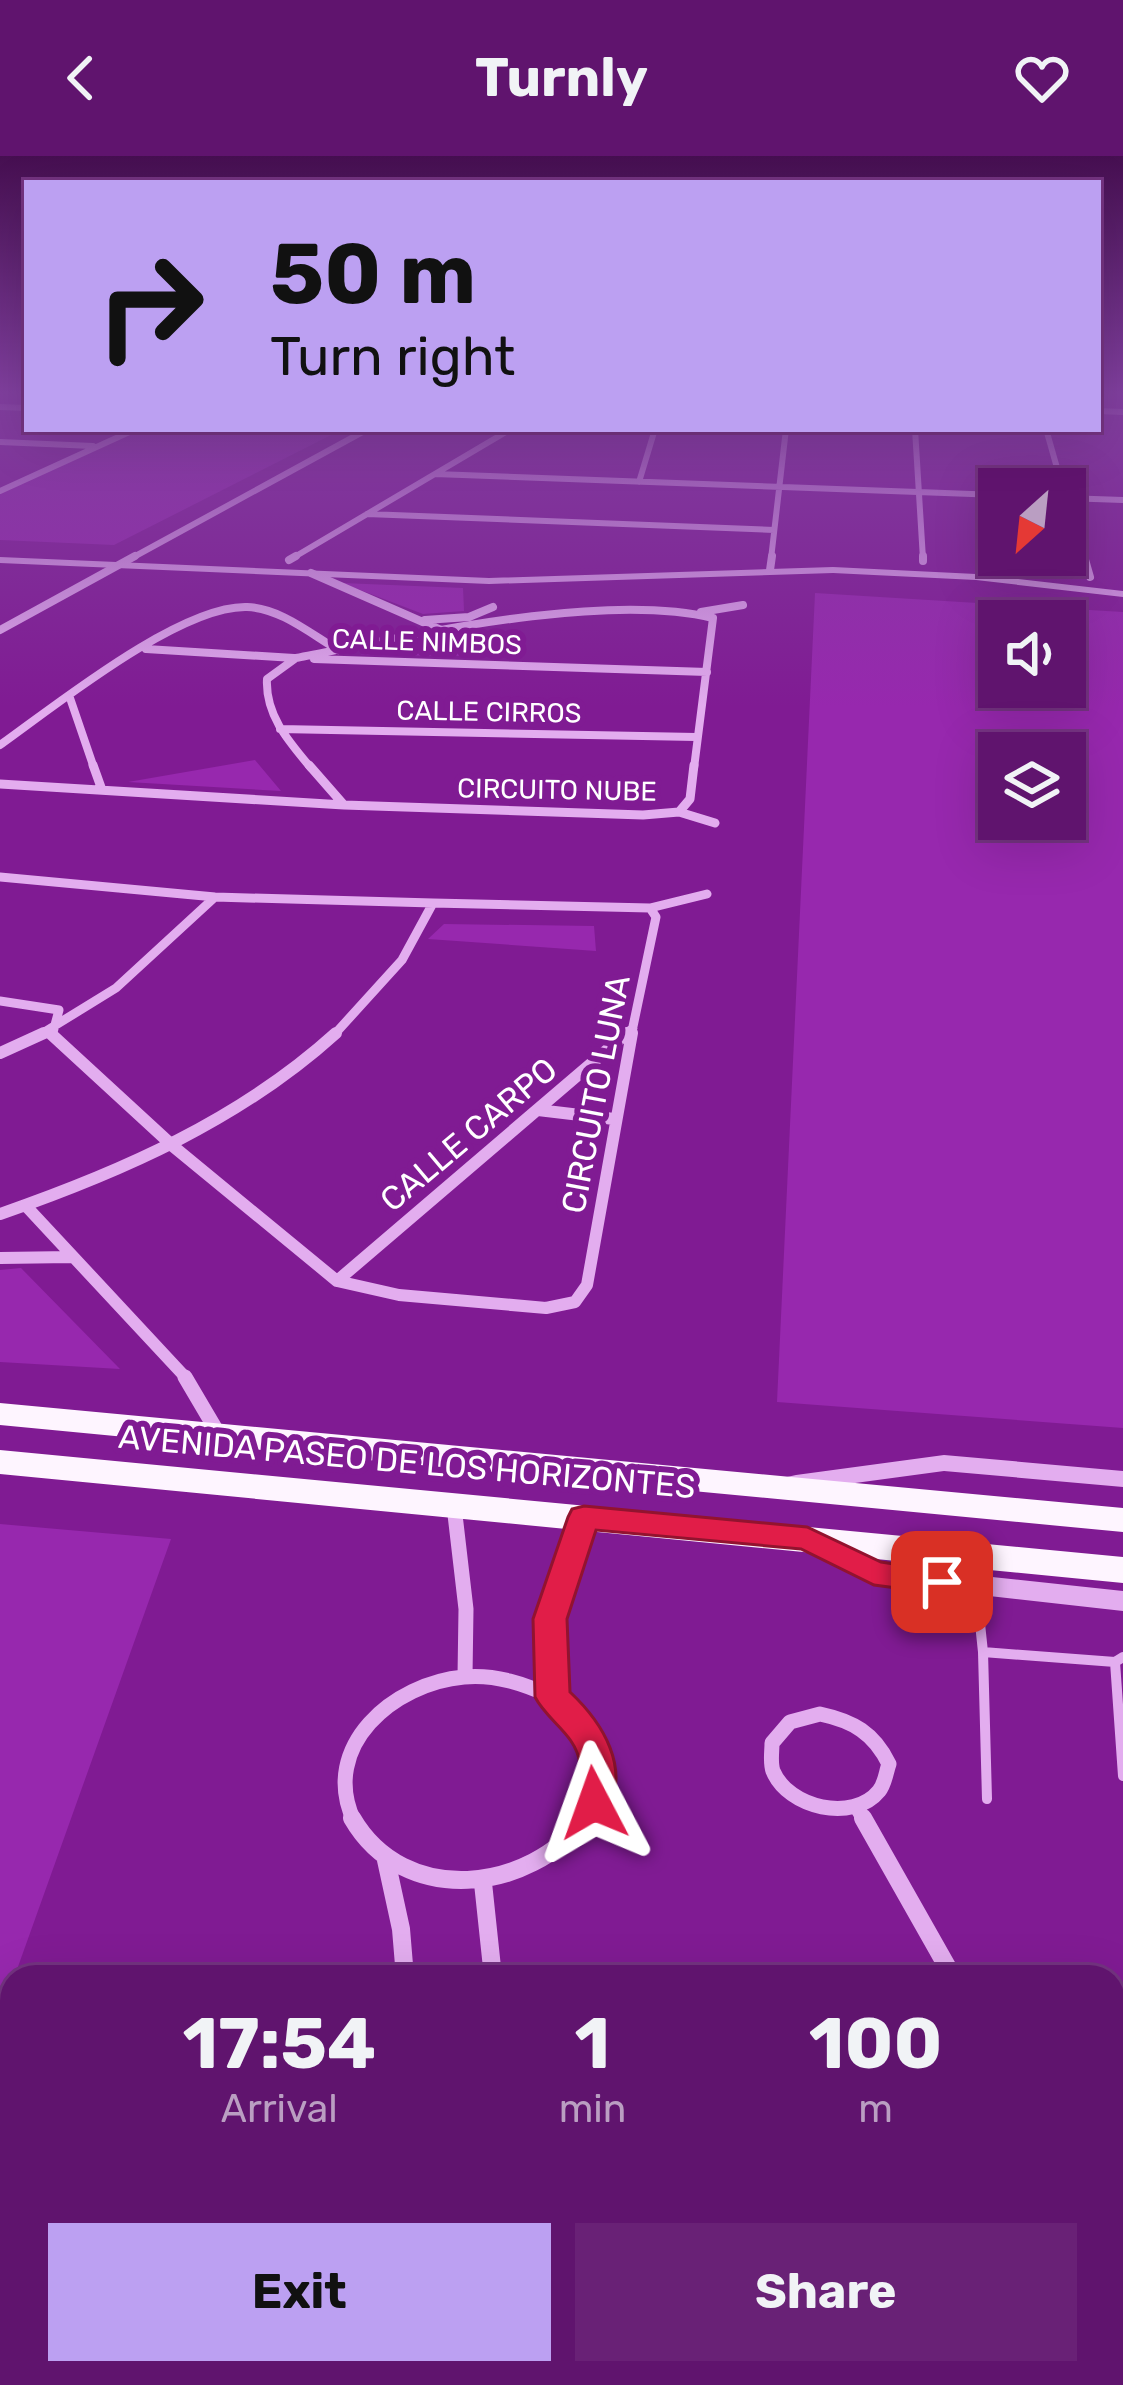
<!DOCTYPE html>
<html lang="en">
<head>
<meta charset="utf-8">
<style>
  :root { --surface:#60146e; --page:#692176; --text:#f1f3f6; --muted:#ba9ec2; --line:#743381; --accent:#bca0f2 }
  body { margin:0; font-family:Rubik,sans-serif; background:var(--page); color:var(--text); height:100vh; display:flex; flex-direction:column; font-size:45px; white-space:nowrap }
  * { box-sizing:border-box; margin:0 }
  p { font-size:39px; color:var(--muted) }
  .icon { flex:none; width:66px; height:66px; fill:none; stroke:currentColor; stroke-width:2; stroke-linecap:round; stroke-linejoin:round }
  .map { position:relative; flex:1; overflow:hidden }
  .panel { position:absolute; left:0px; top:1809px; width:1125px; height:420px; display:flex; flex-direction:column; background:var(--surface); border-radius:36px 36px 0 0; box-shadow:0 12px 48px #0002,0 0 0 3px var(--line) }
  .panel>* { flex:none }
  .guide { position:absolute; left:24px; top:24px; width:1077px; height:252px; border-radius:0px; box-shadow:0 12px 48px #0002,0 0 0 3px var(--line); background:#bca0f2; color:#111; overflow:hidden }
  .needle { width:78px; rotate:207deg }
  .fabs { position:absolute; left:978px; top:312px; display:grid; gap:24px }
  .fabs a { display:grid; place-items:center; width:108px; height:108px; border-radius:0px; background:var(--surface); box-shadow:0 12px 48px #0002,0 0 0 3px var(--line); font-size:60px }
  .pin { position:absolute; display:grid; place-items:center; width:102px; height:102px; color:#fff; margin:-51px; border-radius:24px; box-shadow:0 6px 18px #0006 }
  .me { position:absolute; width:132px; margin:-66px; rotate:356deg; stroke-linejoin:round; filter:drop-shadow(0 0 9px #0008) }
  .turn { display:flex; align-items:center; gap:42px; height:252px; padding:0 48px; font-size:54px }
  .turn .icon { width:156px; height:156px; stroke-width:2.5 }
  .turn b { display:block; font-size:84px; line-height:102px }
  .eta { display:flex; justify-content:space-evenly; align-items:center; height:204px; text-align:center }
  .eta b { font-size:72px; font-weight:700; line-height:84px }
  .primary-button { display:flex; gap:24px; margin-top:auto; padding:24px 48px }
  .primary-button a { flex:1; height:138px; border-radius:0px; background:var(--accent); color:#111; font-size:48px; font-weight:700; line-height:138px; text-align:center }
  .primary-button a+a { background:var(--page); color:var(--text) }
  header { display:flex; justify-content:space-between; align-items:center; height:156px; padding:0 48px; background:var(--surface); font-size:54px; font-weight:700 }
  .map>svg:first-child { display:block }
  .green { fill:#9728ae; fill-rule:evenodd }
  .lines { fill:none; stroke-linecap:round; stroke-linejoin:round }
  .service { stroke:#e3adef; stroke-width:10 }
  .minor-far5 { stroke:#e3adef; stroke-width:6 }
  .minor-far4 { stroke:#e3adef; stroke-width:8 }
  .minor-far3 { stroke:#e3adef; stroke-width:9 }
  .minor-far2 { stroke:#e3adef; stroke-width:12 }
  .minor-far1 { stroke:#e3adef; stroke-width:15 }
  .minor { stroke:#e3adef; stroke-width:18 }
  .tertiary { fill:#e3adef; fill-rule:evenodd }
  .primary { fill:#fef5ff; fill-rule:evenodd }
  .route { fill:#e11d48; stroke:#92132f; stroke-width:3 }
  .labels { text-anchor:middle; stroke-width:12; stroke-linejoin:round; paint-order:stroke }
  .far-street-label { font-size:27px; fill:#fff; stroke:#801b93 }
  .street-label { font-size:33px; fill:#fff; stroke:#801b93 }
</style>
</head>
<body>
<header><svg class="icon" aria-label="back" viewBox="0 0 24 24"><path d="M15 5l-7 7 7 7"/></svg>Turnly<svg class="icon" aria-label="heart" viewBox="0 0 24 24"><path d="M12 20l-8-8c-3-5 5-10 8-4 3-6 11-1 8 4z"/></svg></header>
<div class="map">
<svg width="1123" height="2229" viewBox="0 0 1123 2229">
  <rect width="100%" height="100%" fill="#801b93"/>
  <path class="green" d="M 142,273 L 343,273 L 114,389 L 0,384 L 0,333 Z
    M 342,427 L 463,432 L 464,455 L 423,458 Z
    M 815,437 L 1123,456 L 1123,1272 L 777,1246 ZM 999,465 L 1065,465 L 1065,531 L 999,531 ZM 1065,597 L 1065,663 L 999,663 L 999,597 Z
    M 492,476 L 486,500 L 360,499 Z
    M 255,604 L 281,635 L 128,626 Z
    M 444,768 L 594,770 L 596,795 L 428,783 Z
    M 21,1112 L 120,1213 L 0,1206 L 0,1114 Z
    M 0,1368 L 171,1383 L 0,1861 Z"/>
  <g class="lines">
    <path class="service" d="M 976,1430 L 983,1496
      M 1115,1506 L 1123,1620
      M 987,1643 L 983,1496 L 1115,1506 L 1123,1501"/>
    <path class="minor-far5" d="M 0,251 L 27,252
      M 1098,255 L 1123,256
      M 610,273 L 655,275
      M 915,273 L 923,403
      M 1046,273 L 1063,333
      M 0,286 L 93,290
      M 435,318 L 999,339
      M 639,326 L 655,273
      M 0,335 L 136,273
      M 1065,338 L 1085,403
      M 1065,342 L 1123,344
      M 367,358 L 774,374
      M 130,403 L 368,273
      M 291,403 L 511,273
      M 771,403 L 786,273"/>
    <path class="minor-far4" d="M 923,400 L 923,405
      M 1084,400 L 1090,421
      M 289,404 L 296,400
      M 770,414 L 772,400
      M 311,417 L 441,474
      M 701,456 L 743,449
      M 425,464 L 469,461 L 493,451
      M 0,474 L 135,400
      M 146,493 L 294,502
      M 314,503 L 707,516
      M 70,542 L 94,612
      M 280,573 L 696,581
      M 0,589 C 55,550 180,449 247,451 C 280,452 311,478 338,494
      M 311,612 C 289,586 265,559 267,523 L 296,502 C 410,480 603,435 713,462 L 694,612"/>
    <path class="minor-far3" d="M 93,609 L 102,634
      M 309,609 L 344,649
      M 0,628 L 344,649 L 643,659 L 679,656 L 715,667
      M 679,656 L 690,643 L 694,609
      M 0,721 L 215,741 L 433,747 L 650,752 L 707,738
      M 0,845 L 59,854 L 52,880
      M 38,880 L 116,832 L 215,741
      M 333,880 L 402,804 L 433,747
      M 623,880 L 633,872
      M 631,880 L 656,761 L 650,752"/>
    <path class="minor-far2" d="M 50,877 L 174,991 L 337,1125 L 399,1139 L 546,1152 L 575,1146 L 587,1129 L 632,877
      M 0,897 L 44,877
      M 538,954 L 614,963
      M 26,1050 L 188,1224
      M 0,1058 C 121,1016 240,964 336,877
      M 0,1102 L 71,1101
      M 337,1125 L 627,877"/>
    <path class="minor-far1" d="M 185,1221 L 218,1277
      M 454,1350 L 466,1453 L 465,1520
      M 553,1541 C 586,1572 616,1622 584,1665
      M 553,1541 L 550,1463 L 583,1364
      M 820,1558 C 853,1565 874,1577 889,1608 C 886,1616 885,1628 879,1635 C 853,1667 788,1652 773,1615 C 770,1607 772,1596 772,1587 L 790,1566 Z
      M 856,1650 L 865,1665
      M 354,1665 C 319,1590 394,1527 464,1521 C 496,1518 524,1528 553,1541"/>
    <path class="minor" d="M 352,1662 C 404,1752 530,1737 586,1662
      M 863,1662 L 953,1821
      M 386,1704 L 401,1773 L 405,1821
      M 483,1727 L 493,1821
      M 1113,1891 L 1123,1892
      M 1113,1994 L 1123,2001
      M 402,2217 L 429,2229
      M 668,2217 L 677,2229
      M 351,2229 L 353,2217
      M 598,2229 L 610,2217"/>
    <path class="tertiary" d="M 0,401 L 489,422 L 833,411 L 976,418 L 1123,435 L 1123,441 L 976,424 L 833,417 L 489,428 L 0,407 Z
      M 944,1299 L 1123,1315 L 1123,1331 L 944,1315 L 796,1335 L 787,1333 L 784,1327 L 787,1321 L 796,1319 Z
      M 818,1379 L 879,1409 L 1123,1435 L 1123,1455 L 874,1427 L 809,1394 L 806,1388 L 809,1382 Z"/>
    <path class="primary" d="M 0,1247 L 1123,1352 L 1123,1376 L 0,1269 Z
      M 0,1294 L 1123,1401 L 1123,1427 L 0,1318 Z"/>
  </g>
  <linearGradient id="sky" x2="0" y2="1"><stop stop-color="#460f51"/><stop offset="0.43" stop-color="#803f9e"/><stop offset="1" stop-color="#803f9e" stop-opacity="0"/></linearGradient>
  <rect width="1123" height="551" fill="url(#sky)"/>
  <path class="route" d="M 584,1350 L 807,1371 L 881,1406 L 954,1417 L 959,1426 L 954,1434 L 942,1438 L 874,1429 L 801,1393 L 596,1374 L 567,1463 L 570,1536 C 603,1567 631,1612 607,1658 L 594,1663 L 581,1658 C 572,1641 582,1627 580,1608 C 576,1578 548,1566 535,1541 L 533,1463 L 568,1361 L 572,1353 Z"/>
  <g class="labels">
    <g class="far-street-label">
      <text transform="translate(427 486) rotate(2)" y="9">CALLE NIMBOS</text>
      <text transform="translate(489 556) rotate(1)" y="9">CALLE CIRROS</text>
      <text transform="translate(557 634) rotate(1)" y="9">CIRCUITO NUBE</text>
    </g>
    <g class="street-label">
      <text transform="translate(595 938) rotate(-79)" y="12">CIRCUITO LUNA</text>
      <text transform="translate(468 978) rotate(-40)" y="12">CALLE CARPO</text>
      <text transform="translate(407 1305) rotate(5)" y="12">AVENIDA PASEO DE LOS HORIZONTES</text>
    </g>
  </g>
</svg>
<div class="fabs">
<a><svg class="needle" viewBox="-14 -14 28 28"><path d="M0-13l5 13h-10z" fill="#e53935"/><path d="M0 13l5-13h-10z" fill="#ba9ec2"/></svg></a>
<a><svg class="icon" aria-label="sound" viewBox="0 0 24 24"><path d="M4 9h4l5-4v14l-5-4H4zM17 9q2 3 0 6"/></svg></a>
<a><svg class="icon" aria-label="layers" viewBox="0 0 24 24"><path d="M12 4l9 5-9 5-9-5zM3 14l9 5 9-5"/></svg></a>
</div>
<div class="pin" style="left:942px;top:1426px;background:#d93025"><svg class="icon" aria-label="arrive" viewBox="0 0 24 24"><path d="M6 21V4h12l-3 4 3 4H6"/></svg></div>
<svg class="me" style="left:594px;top:1647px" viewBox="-20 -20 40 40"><path d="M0-17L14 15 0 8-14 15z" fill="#e11d48" stroke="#fff" stroke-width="4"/></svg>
<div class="guide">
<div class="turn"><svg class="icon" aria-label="right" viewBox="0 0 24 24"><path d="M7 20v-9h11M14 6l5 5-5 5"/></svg><div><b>50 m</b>Turn right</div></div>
</div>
<section class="panel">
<div class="eta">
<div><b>17:54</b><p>Arrival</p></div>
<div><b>1</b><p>min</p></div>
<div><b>100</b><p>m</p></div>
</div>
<div class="primary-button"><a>Exit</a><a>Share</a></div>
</section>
</div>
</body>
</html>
